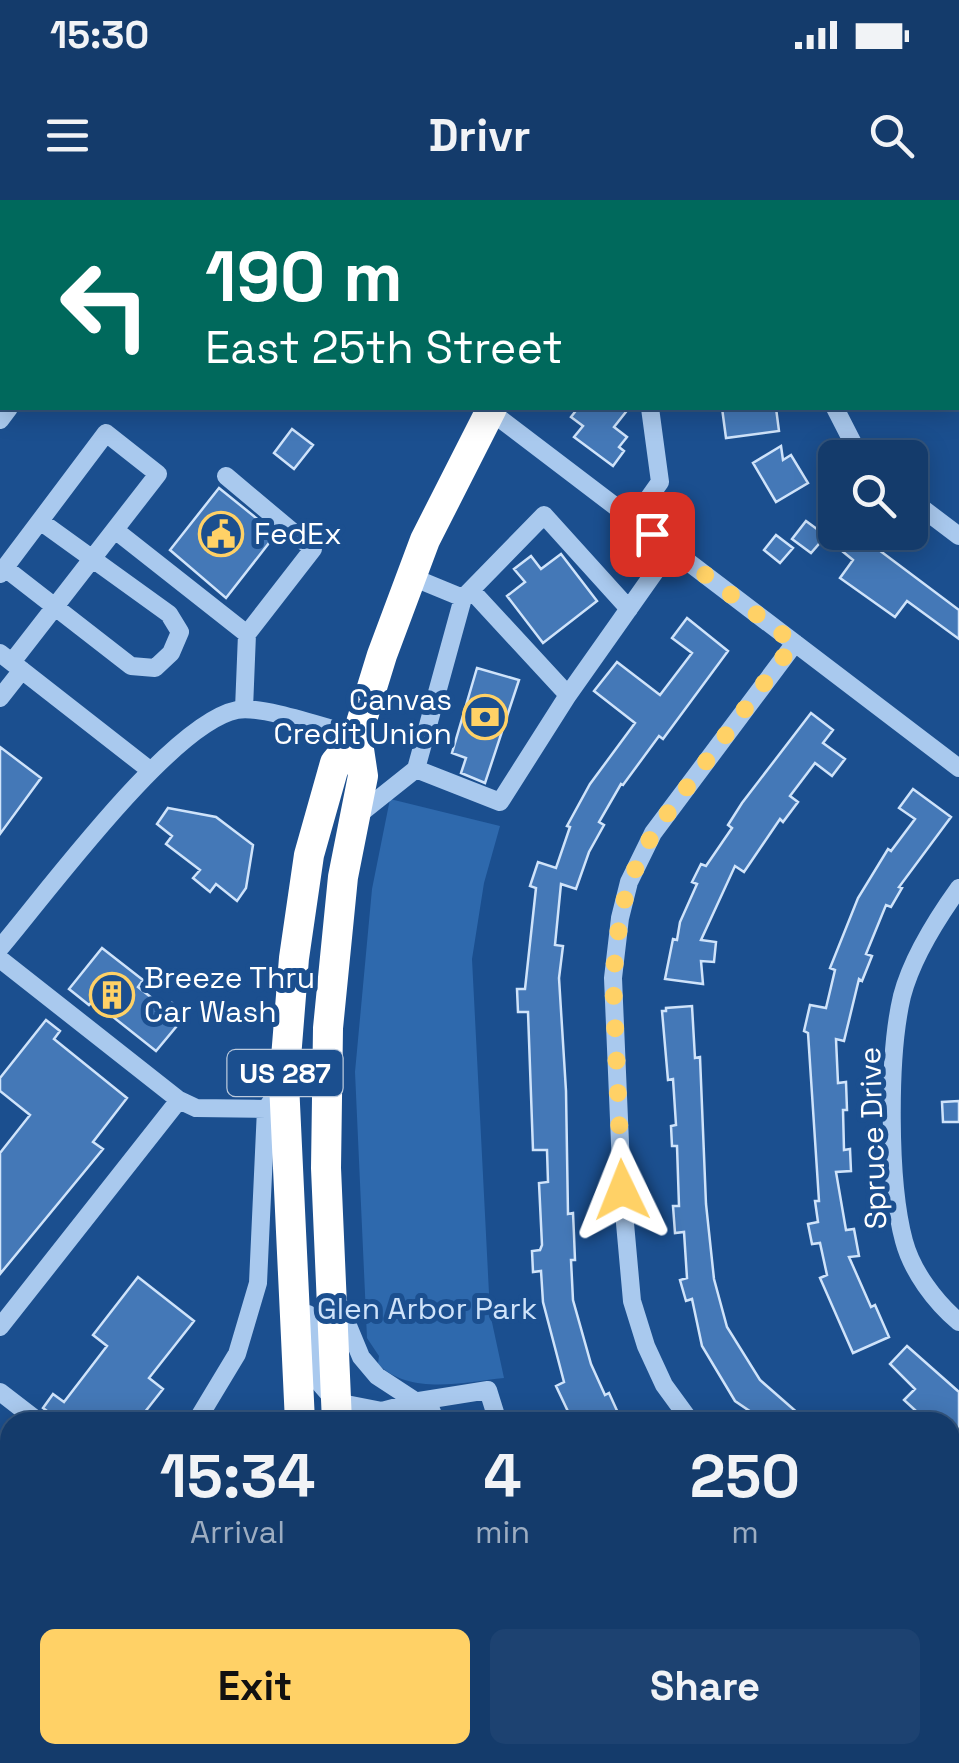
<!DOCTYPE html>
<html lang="en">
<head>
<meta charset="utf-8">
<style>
  :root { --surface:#143b6b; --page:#1d4271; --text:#f1f3f6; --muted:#9dadc1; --line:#33557e; --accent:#ffd166 }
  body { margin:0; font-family:"Space Grotesk",sans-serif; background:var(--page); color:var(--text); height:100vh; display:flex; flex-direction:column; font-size:38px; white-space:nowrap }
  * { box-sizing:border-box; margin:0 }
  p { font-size:32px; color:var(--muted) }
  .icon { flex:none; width:55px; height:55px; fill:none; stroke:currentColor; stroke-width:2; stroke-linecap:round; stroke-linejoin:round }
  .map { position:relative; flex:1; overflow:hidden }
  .panel { position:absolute; left:0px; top:1212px; width:960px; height:352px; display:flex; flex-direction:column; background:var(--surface); border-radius:30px 30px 0 0; box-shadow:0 5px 25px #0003,0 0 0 2px var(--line) }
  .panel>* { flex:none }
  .guide { position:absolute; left:0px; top:0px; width:960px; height:210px; box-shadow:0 5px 25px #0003,0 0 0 2px var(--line); background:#00695c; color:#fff; overflow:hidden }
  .fabs { position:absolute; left:818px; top:240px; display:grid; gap:20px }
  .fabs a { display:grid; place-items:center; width:110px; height:110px; border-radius:15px; background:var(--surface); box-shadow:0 5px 25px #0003,0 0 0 2px var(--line); font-size:50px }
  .pin { position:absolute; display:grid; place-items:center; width:85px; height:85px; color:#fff; margin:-42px; border-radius:20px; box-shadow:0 5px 15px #0006 }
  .me { position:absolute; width:110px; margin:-55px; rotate:358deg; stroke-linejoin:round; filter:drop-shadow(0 0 8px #0008) }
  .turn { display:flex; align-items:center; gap:35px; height:210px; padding:0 40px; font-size:45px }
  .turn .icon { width:130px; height:130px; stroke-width:2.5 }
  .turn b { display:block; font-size:70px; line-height:85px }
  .eta { display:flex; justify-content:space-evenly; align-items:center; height:170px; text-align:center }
  .eta b { font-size:60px; font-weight:800; line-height:70px }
  .button { display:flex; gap:20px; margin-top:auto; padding:20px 40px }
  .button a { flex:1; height:115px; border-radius:15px; background:var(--accent); color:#111; font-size:40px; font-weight:800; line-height:115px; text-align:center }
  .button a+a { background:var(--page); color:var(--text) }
  .status { display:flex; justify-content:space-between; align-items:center; height:70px; padding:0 50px; background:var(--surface); direction:ltr }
  .status svg { height:28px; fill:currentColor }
  header { display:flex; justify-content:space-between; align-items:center; height:130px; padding:0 40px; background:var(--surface); font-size:45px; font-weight:800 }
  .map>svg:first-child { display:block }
  .green { fill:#2e69ad }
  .building { fill:#4478b7; stroke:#cfe3fa; stroke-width:2.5 }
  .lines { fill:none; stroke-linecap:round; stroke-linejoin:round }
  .minor { stroke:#a9c9ee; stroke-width:18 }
  .major { stroke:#f0f6ff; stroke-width:25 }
  .highway { stroke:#fff; stroke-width:30 }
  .route { stroke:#ffd166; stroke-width:18; stroke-dasharray:0 32.4 }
  .labels { text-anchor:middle; stroke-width:10; stroke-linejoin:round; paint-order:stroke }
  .shield { fill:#1b4f8f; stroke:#bbcadd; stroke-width:2.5 }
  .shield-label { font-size:28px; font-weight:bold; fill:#fff }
  .poi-label { font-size:30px; fill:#fff; stroke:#1b4f8f; text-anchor:start }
  .street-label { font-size:30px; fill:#fff; stroke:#1b4f8f }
  .park-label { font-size:30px; fill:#cfe3fa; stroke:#1b4f8f }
</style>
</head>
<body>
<div class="status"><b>15:30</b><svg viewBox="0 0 49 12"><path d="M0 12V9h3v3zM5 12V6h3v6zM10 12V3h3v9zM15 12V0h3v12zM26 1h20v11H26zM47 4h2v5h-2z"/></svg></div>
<header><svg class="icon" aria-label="menu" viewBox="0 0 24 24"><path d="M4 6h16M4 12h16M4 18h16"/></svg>Drivr<svg class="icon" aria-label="search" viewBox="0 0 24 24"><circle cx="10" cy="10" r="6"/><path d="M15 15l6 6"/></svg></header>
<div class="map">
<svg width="959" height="1563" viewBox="0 0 959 1563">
  <rect width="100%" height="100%" fill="#1b4f8f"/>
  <path class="green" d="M 390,599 L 500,626 L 484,683 L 472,759 L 490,1113 L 504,1178 C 465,1182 410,1196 378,1164 L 379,1156 L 367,1138 L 355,872 L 372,689 Z"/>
  <path class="building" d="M 578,208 L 629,208 L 614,227 L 627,237 L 619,247 L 624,251 L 613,266 L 574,237 L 583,226 L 571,217 Z
    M 722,208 L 776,208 L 779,231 L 726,238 Z
    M 292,229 L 313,245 L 294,269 L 274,253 Z
    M 781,246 L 783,260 L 791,255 L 808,283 L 776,302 L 753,263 Z
    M 219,288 L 276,334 L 226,398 L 170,350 Z
    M 806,321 L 821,332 L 855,332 L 959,410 L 959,439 L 907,401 L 895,417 L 840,378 L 853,360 L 825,337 L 811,353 L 792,339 Z
    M 776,335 L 793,348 L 780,363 L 764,350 Z
    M 561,354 L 597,401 L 543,443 L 507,396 L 525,382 L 514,369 L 531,356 L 541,369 Z
    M 687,418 L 728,451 L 663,539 L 659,536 L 623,585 L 621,584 L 599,622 L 604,625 L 589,652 L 576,689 L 561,684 L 555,745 L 563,746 L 559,778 L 566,891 L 568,1014 L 573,1013 L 574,1035 L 575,1060 L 571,1060 L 573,1100 L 591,1164 L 605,1195 L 609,1193 L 619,1215 L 602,1222 L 573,1222 L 556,1186 L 564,1182 L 543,1102 L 541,1071 L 533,1072 L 532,1051 L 540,1050 L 542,1045 L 539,983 L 548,982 L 547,950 L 533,950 L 528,812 L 518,812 L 517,789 L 525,789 L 536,688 L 530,686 L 538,662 L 556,668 L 570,627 L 567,626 L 590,584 L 635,523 L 594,491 L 617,462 L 660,495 L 692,453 L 672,438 Z
    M 477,468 L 519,480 L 485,583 L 461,573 L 466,558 L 452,553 Z
    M 811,513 L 833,530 L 823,543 L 845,559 L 832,576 L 815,563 L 790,596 L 798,602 L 783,622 L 780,619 L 744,672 L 735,666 L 701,740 L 716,742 L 714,762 L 701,761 L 703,784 L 665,779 L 673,739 L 677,740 L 680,722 L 697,684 L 692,682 L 701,664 L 706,666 L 732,628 L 728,625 L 742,603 Z
    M 0,547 L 41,578 L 0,634 Z
    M 913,589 L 951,617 L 899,687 L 902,688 L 891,707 L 886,705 L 866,754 L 872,756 L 862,781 L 859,779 L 844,841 L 836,839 L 838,883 L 846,882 L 847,910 L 843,910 L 844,950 L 850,949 L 851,971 L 836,972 L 846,1030 L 854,1029 L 859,1056 L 849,1057 L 871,1107 L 875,1105 L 889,1137 L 853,1153 L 820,1078 L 827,1075 L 820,1043 L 812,1044 L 808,1024 L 818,1022 L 815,1001 L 819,1001 L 808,833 L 804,831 L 810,805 L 826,808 L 835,770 L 830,768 L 858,698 L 888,649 L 891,651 L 915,619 L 899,608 Z
    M 168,608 L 216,617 L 253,645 L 246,688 L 237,701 L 216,684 L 210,692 L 193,678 L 200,670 L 166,644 L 172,636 L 157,624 Z
    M 102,748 L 143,780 L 138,787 L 167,810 L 172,803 L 186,815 L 156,851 L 93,801 L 89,805 L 69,789 Z
    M 692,806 L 695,858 L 700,857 L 706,1004 L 714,1079 L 727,1127 L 760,1180 L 808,1222 L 766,1222 L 735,1201 L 702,1146 L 692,1099 L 686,1101 L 680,1080 L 687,1078 L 684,1032 L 675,1033 L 673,1006 L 679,1006 L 677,946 L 672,946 L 671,926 L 676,925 L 673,879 L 668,880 L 662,811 L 666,811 L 666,808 Z
    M 46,820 L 60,831 L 54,839 L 127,898 L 93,942 L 103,949 L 0,1074 L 0,953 L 30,915 L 0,891 L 0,878 Z
    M 959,901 L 959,922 L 943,922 L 942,902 Z
    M 138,1077 L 194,1121 L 149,1178 L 163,1189 L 137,1222 L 62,1222 L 43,1208 L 53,1194 L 64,1202 L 107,1146 L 93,1135 Z
    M 907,1146 L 959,1192 L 959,1236 L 950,1229 L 950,1222 L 928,1222 L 904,1200 L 915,1189 L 890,1164 Z"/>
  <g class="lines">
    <path class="minor" d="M 466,0 L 469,2
      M 825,0 L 827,2
      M 535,2 L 537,0
      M 958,48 L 959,48
      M 958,165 L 959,166
      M 835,208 L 855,247 L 865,258
      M 490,211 L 959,568
      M 0,220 L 9,208
      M 226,276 L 313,349 L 247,434 L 244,509
      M 910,299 L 959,336
      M 633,320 L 660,282 L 650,208
      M 115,330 L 247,434
      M 5,368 L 131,466 L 155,468 L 171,453 L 180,432 L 169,414 L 40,321
      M 0,374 L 106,233 L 158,274 L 12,462
      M 412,377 L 463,398
      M 0,453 L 151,571
      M 568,495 L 671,349
      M 0,498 L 22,470
      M 416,569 L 500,602 L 568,495 L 471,390
      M 357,616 L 416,569 L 463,398 L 544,315 L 629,409
      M 959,688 C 936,720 912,758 902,796 C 888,855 888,982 904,1041 C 912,1071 935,1102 959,1122
      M 0,748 C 46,694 171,523 237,510 C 262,505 329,529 357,536
      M 0,759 L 179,900 L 196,908 L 266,909
      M 339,1104 L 361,1157 L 377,1176 L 432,1212 L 435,1222
      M 308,1114 L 317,1180 L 336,1202 L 382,1211 L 391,1222
      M 0,1127 L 179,900
      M 0,1192 L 39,1222
      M 382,1211 L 419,1201 L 488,1190 L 498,1222
      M 196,1222 L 237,1154 L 258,1083 L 266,909 L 281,887
      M 691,1222 L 664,1185 L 646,1146 L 632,1101 L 622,990 L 613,778 L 620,718 L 629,682 L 653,633 L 795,443
      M 950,1428 L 959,1435
      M 0,1496 L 10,1483
      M 670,1555 L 678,1563
      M 821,1555 L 824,1563
      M 0,1559 L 10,1547"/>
    <path class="major" d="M 0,1459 L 10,1466"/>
    <path class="highway" d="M 635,2 L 636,0
      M 300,1222 L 284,883 L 294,758 L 309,655 L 335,563 L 357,536 L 382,455 L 425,340 L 492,208
      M 337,1222 L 326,968 L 328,828 L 343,677 L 363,576 L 357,536
      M 132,1555 L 153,1563
      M 316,1555 L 316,1563
      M 358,1555 L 362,1563
      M 285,1563 L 288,1555"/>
  </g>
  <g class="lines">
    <path class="route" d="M 622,990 L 613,778 L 620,718 L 629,682 L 653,633 L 794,443 L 652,334"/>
  </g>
  <defs>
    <symbol id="civic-ring" viewBox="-11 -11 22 22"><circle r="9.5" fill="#1b4f8f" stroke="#ffd166" stroke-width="1.5"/><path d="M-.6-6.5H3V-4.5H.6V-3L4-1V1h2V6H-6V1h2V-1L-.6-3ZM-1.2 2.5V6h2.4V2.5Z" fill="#ffd166"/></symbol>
    <symbol id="bank-ring" viewBox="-11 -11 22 22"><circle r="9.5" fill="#1b4f8f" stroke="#ffd166" stroke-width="1.5"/><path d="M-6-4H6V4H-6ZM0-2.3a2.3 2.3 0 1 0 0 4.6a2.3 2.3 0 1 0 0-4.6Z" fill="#ffd166"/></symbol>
    <symbol id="building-ring" viewBox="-11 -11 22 22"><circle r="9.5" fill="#1b4f8f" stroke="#ffd166" stroke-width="1.5"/><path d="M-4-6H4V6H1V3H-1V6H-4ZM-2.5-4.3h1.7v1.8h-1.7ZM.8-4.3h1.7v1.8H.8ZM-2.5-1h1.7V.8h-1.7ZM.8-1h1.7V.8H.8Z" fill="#ffd166"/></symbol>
  </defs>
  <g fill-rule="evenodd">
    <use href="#civic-ring" x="196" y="309" width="50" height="50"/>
    <use href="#bank-ring" x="460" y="492" width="50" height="50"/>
    <use href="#building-ring" x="87" y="770" width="50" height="50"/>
  </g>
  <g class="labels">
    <rect class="shield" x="227.5" y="850" width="115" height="46" rx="8"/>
    <g class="shield-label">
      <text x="285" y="883">US 287</text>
    </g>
    <g class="poi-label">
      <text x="254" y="344">FedEx</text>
      <text x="452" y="510" text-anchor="end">Canvas<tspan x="452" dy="34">Credit Union</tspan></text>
      <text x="144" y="788">Breeze Thru<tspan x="144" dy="34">Car Wash</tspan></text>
    </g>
    <g class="street-label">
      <text transform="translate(873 938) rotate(-92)" y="10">Spruce Drive</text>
    </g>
    <g class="park-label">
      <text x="427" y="1119">Glen Arbor Park</text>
    </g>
  </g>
</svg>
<div class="fabs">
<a><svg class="icon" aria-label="search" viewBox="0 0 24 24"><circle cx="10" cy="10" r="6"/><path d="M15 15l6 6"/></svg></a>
</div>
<div class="pin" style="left:652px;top:334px;background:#d93025"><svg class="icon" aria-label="arrive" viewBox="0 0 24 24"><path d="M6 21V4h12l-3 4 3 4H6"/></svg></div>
<svg class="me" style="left:622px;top:990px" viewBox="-20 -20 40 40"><path d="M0-17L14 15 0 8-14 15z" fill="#ffd166" stroke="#fff" stroke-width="4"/></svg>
<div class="guide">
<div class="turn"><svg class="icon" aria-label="left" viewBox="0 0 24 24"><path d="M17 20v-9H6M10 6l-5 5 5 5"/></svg><div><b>190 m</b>East 25th Street</div></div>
</div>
<section class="panel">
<div class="eta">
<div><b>15:34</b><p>Arrival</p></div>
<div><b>4</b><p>min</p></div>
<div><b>250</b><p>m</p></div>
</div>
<div class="button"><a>Exit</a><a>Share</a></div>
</section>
</div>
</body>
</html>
